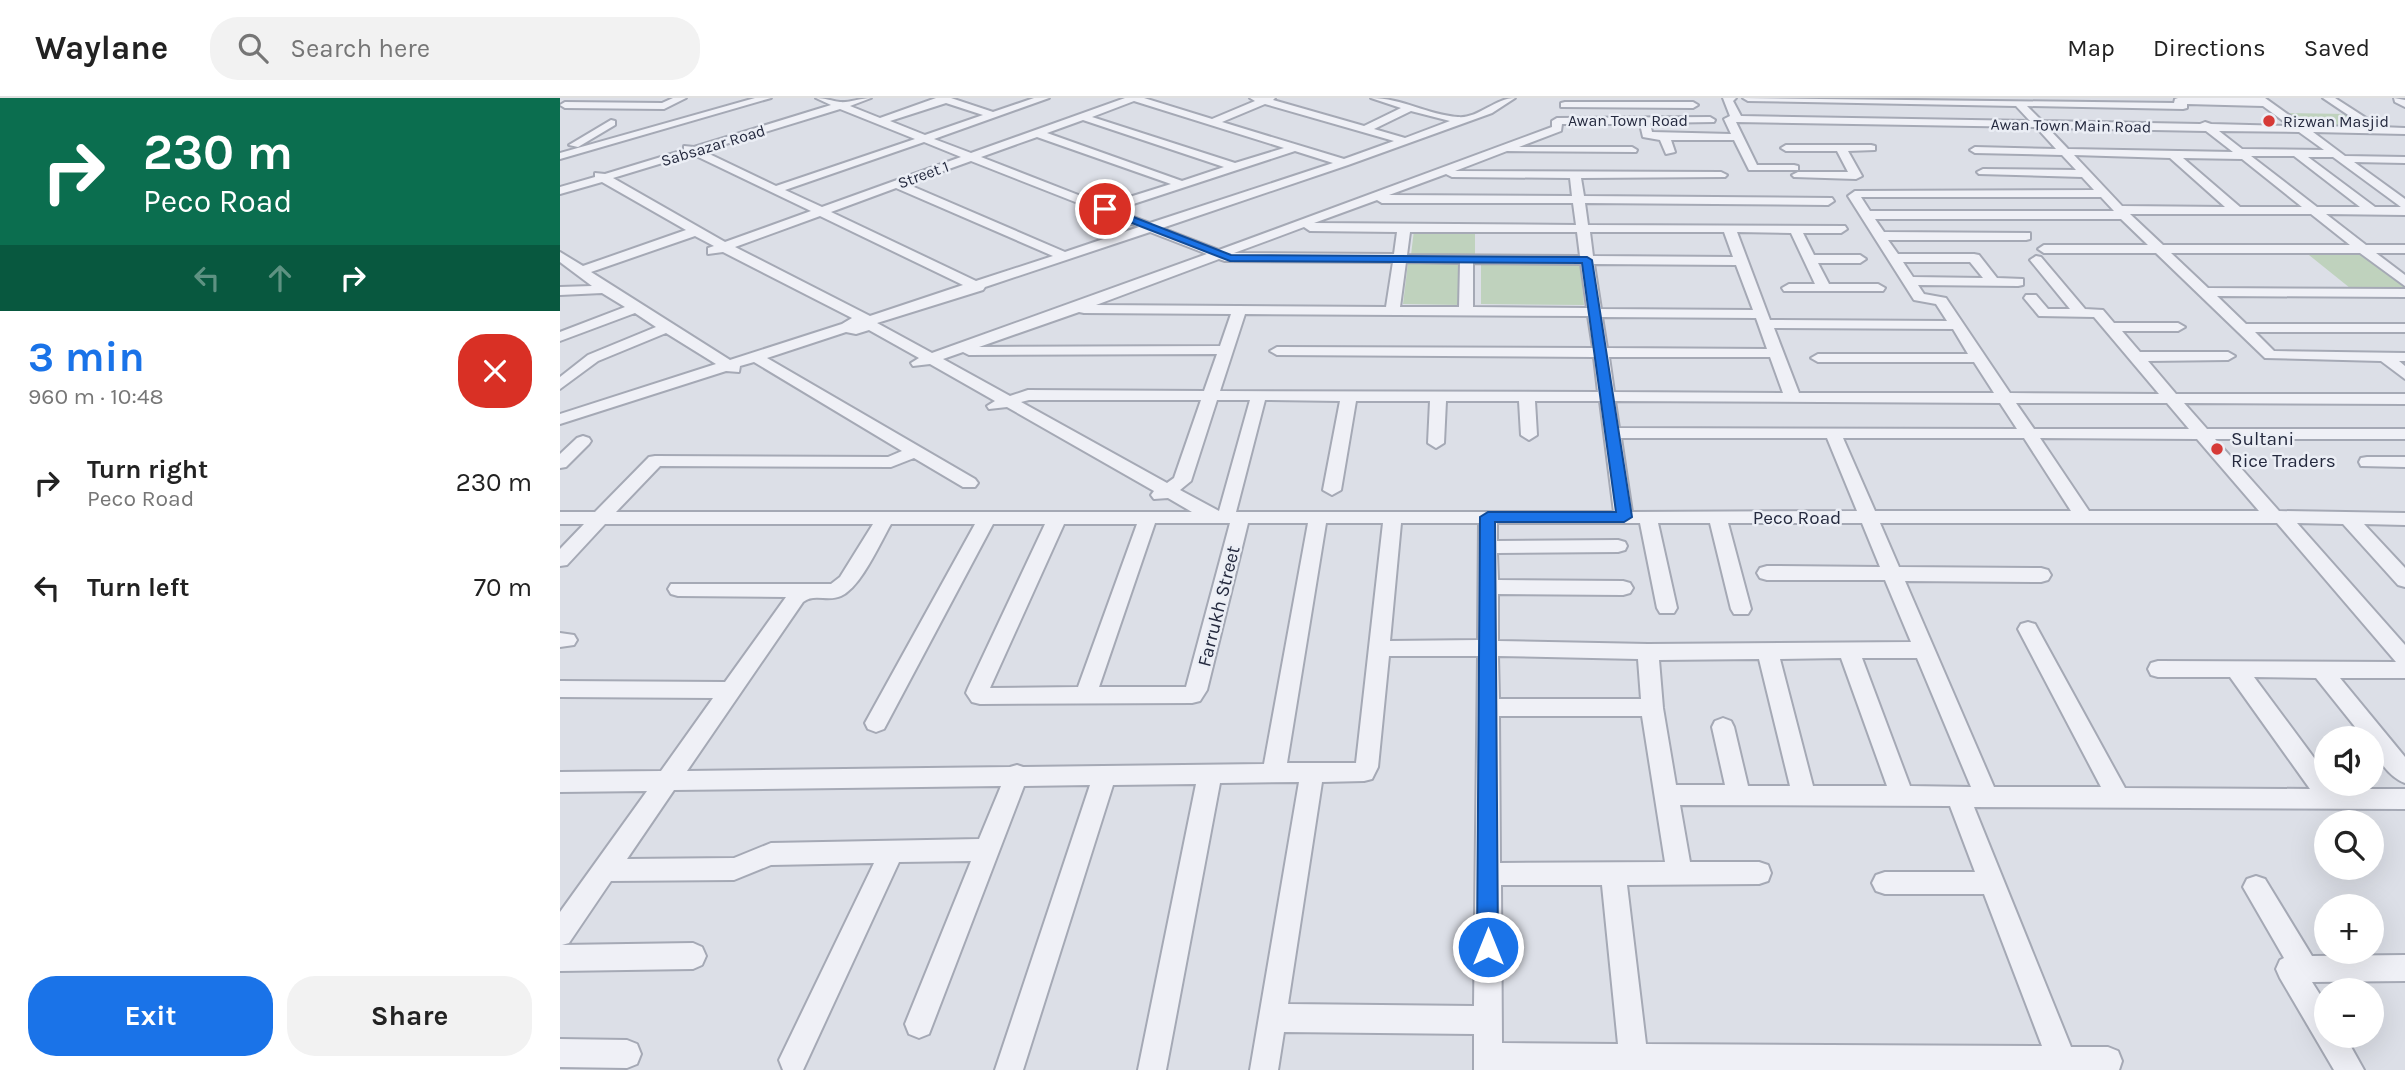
<!DOCTYPE html>
<html lang="en">
<head>
<meta charset="utf-8">
<style>
  :root { --surface:#fff; --page:#f2f2f2; --text:#222; --muted:#767676; --line:#e0e0e0; --accent:#1a73e8 }
  body { margin:0; font-family:Karla,sans-serif; background:var(--page); color:var(--text); height:100vh; display:flex; flex-direction:column; font-size:26px; white-space:nowrap }
  * { box-sizing:border-box; margin:0 }
  p { font-size:23px; color:var(--muted) }
  .icon { flex:none; width:38px; height:38px; fill:none; stroke:currentColor; stroke-width:2; stroke-linecap:round; stroke-linejoin:round }
  .map { position:relative; flex:1; overflow:hidden }
  .drawer { display:flex; flex-direction:column; background:var(--surface); width:560px }
  .drawer>* { flex:none }
  .top-card { background:#0b6e4f; color:#fff; overflow:hidden }
  .controls { position:absolute; left:1754px; top:628px; display:grid; gap:14px }
  .controls a { display:grid; place-items:center; width:70px; height:70px; border-radius:50%; background:var(--surface); box-shadow:0 7px 28px #0002; font-size:35px }
  .pin { position:absolute; display:grid; place-items:center; width:60px; height:60px; color:#fff; margin:-30px; border:4px solid #fff; border-radius:50%; box-shadow:0 2px 7px #0007 }
  .me { position:absolute; width:77px; margin:-38px; rotate:0deg; stroke-linejoin:round; filter:drop-shadow(0 0 5px #0008) }
  .turn { display:flex; align-items:center; gap:24px; height:147px; padding:0 28px; font-size:32px }
  .turn .icon { width:91px; height:91px; stroke-width:2.5 }
  .turn b { display:block; font-size:49px; line-height:60px }
  .lanes { display:flex; align-items:center; height:66px; padding:0 28px; background:#0003; justify-content:center; gap:35px; direction:ltr }
  .lanes .off { opacity:.35 }
  .round { display:grid; place-items:center; flex:none; width:74px; height:74px; border-radius:28px; background:var(--page) }
  .summary { display:flex; align-items:center; justify-content:space-between; height:119px; padding:0 28px }
  h1 { font-size:42px; font-weight:700; line-height:52px; color:var(--accent) }
  .primary-button { display:flex; gap:14px; margin-top:auto; padding:14px 28px }
  .primary-button a { flex:1; height:80px; border-radius:28px; background:var(--accent); color:#fff; font-size:28px; font-weight:700; line-height:80px; text-align:center }
  .primary-button a+a { background:var(--page); color:var(--text) }
  ul { padding:0; list-style:none }
  li { display:flex; align-items:center; gap:21px; height:105px; padding:0 28px }
  li div { flex:1 }
  li b { display:block; font-size:26px }
  li em { font-style:normal }
  header { display:flex; align-items:center; gap:42px; box-sizing:border-box; height:98px; padding:0 35px; background:var(--surface); border-bottom:2px solid var(--line) }
  header strong { font-size:33px }
  nav { display:flex; gap:38px; margin-inline-start:auto; font-size:24px }
  .search { width:490px; height:63px; background:var(--page); display:flex; align-items:center; gap:18px; box-sizing:border-box; padding:0 24px; border-radius:28px; color:var(--muted); font-size:26px }
  main { display:flex; flex:1; min-height:0 }
  .map>svg:first-child { display:block }
  .green { fill:#bfd2bd }
  .lines { fill:none; stroke-linecap:round; stroke-linejoin:round }
  .minor-casing { stroke:#a5a9b5; stroke-width:4 }
  .minor { fill:#eff0f6; fill-rule:evenodd }
  .route { fill:#1a73e8; stroke:#114b97; stroke-width:2 }
  .poi-dot { fill:#d63a37; stroke:#ebeef5; stroke-width:2.5 }
  .labels { text-anchor:middle; stroke-width:5; stroke-linejoin:round; paint-order:stroke }
  .far-street-label { font-size:16px; fill:#252a3f; stroke:#ebeef5 }
  .far-poi-label { font-size:16px; fill:#252a3f; stroke:#ebeef5; text-anchor:start }
  .poi-label { font-size:19px; fill:#252a3f; stroke:#ebeef5; text-anchor:start }
  .street-label { font-size:19px; fill:#252a3f; stroke:#ebeef5 }
</style>
</head>
<body>
<header>
<strong>Waylane</strong>
<div class="search"><svg class="icon" aria-label="search" viewBox="0 0 24 24"><circle cx="10" cy="10" r="6"/><path d="M15 15l6 6"/></svg>Search here</div>
<nav><a>Map</a><a>Directions</a><a>Saved</a></nav>
</header>
<main>
<section class="drawer">
<div class="top-card">
<div class="turn"><svg class="icon" aria-label="right" viewBox="0 0 24 24"><path d="M7 20v-9h11M14 6l5 5-5 5"/></svg><div><b>230 m</b>Peco Road</div></div>
<div class="lanes"><svg class="icon off" aria-label="left" viewBox="0 0 24 24"><path d="M17 20v-9H6M10 6l-5 5 5 5"/></svg><svg class="icon off" aria-label="ahead" viewBox="0 0 24 24"><path d="M12 20V5M6 11l6-6 6 6"/></svg><svg class="icon" aria-label="right" viewBox="0 0 24 24"><path d="M7 20v-9h11M14 6l5 5-5 5"/></svg></div>
</div>
<div class="summary"><div><h1>3 min</h1><p>960 m · 10:48</p></div><a class="round" style="background:#d93025;color:#fff"><svg class="icon" aria-label="close" viewBox="0 0 24 24"><path d="M6 6l12 12M18 6L6 18"/></svg></a></div>
<ul>
<li><svg class="icon" aria-label="right" viewBox="0 0 24 24"><path d="M7 20v-9h11M14 6l5 5-5 5"/></svg><div><b>Turn right</b><p>Peco Road</p></div><em>230 m</em></li>
<li><svg class="icon" aria-label="left" viewBox="0 0 24 24"><path d="M17 20v-9H6M10 6l-5 5 5 5"/></svg><div><b>Turn left</b></div><em>70 m</em></li>
</ul>
<div class="primary-button"><a>Exit</a><a>Share</a></div>
</section>
<div class="map">
<svg width="1845" height="972" viewBox="0 0 1845 972">
  <rect width="100%" height="100%" fill="#dcdfe7"/>
  <path class="green" d="M 1724,15 L 1786,16 L 1809,30 L 1746,30 Z
    M 854,132 L 915,133 L 915,157 L 851,157 Z
    M 1744,153 L 1799,153 L 1845,190 L 1790,190 Z
    M 848,165 L 904,165 L 902,207 L 843,206 Z
    M 921,166 L 1020,166 L 1024,207 L 921,206 Z"/>
  <g class="lines">
    <defs>
      <path id="minor" d="M 113,0 L 126,0 L 104,11 L 5,10 L 0,7 L 5,4 L 102,5 Z
        M 195,0 L 211,0 L 0,61 L 0,55 Z
        M 256,0 C 265,0 272,3 280,4 C 289,5 301,0 311,0 L 290,8 L 320,20 L 376,0 L 391,0 L 433,14 L 474,0 L 489,0 L 374,41 L 411,55 L 565,0 L 584,0 L 652,21 L 695,3 L 690,0 L 715,0 L 713,2 L 804,28 L 841,10 L 811,0 C 842,0 868,17 898,19 C 918,21 935,0 955,0 L 932,15 L 788,67 L 602,130 L 659,152 L 992,29 L 992,23 L 997,20 L 1150,19 L 1155,22 L 1154,24 L 1090,25 L 1092,34 L 1171,36 L 1164,21 L 1170,18 L 1163,0 L 1176,0 L 1173,3 L 1181,18 L 1470,23 L 1456,8 L 1188,3 L 1183,0 L 1614,5 L 1615,1 L 1618,0 L 1705,0 L 1744,28 L 1806,29 L 1763,0 L 1775,0 L 1820,29 L 1845,30 L 1845,36 L 1753,34 L 1785,58 L 1845,59 L 1845,65 L 1794,64 L 1845,101 L 1845,117 L 1766,116 L 1806,147 L 1845,147 L 1845,155 L 1816,155 L 1845,177 L 1845,188 L 1800,155 L 1611,155 L 1648,190 L 1845,191 L 1845,199 L 1657,198 L 1686,226 L 1845,226 L 1845,234 L 1695,234 L 1714,253 L 1845,255 L 1845,263 L 1839,263 L 1845,268 L 1845,281 L 1821,263 L 1705,260 L 1596,155 L 1484,155 L 1478,151 L 1484,147 L 1588,147 L 1561,121 L 1315,121 L 1324,134 L 1470,135 L 1470,141 L 1466,142 L 1328,142 L 1338,156 L 1414,156 L 1419,157 L 1437,180 L 1463,181 L 1463,187 L 1458,188 L 1358,187 L 1364,196 L 1386,200 L 1450,295 L 1599,296 L 1534,219 L 1479,218 L 1464,200 L 1466,197 L 1476,197 L 1488,211 L 1510,211 L 1470,162 L 1476,158 L 1481,159 L 1525,211 L 1543,212 L 1554,225 L 1618,225 L 1625,229 L 1618,233 L 1562,233 L 1580,254 L 1668,254 L 1675,258 L 1668,262 L 1588,263 L 1616,296 L 1845,296 L 1845,306 L 1624,305 L 1647,331 L 1845,331 L 1845,341 L 1655,341 L 1719,413 L 1845,415 L 1845,427 L 1804,426 L 1845,470 L 1845,489 L 1838,487 L 1783,426 L 1737,425 L 1845,547 L 1845,580 L 1780,580 L 1845,659 L 1845,685 C 1830,680 1811,656 1811,640 L 1804,640 L 1756,580 L 1694,579 L 1766,676 L 1766,686 L 1773,686 L 1777,691 L 1845,691 L 1845,711 L 1414,709 L 1511,949 L 1548,949 L 1558,953 L 1562,963 L 1559,972 L 914,972 L 914,936 L 724,934 L 718,972 L 690,972 L 739,684 L 660,685 L 606,972 L 578,972 L 636,686 L 553,687 L 463,972 L 435,972 L 530,687 L 464,688 L 369,936 L 359,940 L 349,936 L 345,926 L 411,763 L 339,764 L 243,972 L 223,972 L 219,962 L 314,765 L 211,767 L 174,782 L 51,783 L 9,845 L 2,847 L 133,845 L 142,849 L 146,858 L 142,867 L 133,871 L 0,873 L 0,814 L 87,693 L 0,694 L 0,674 L 101,673 L 153,600 L 0,599 L 0,583 L 165,584 L 226,499 L 118,498 L 111,496 L 108,491 L 111,486 L 271,486 L 280,479 L 313,426 L 45,426 L 7,467 L 0,468 L 0,451 L 24,426 L 0,426 L 0,414 L 35,414 L 89,359 L 95,358 L 328,359 L 342,353 L 194,264 L 180,268 L 179,274 L 166,273 L 0,326 L 0,316 L 156,266 L 106,235 L 38,263 L 0,291 L 0,279 L 28,257 L 96,229 L 75,215 L 0,243 L 0,234 L 65,209 L 42,195 L 0,197 L 0,189 L 32,188 L 0,164 L 0,154 L 23,168 L 126,132 L 42,84 L 0,96 L 0,89 L 35,79 L 35,75 L 45,76 L 124,52 L 124,48 L 134,49 L 271,7 ZM 574,3 L 724,50 L 675,65 L 532,19 ZM 386,5 L 423,17 L 365,37 L 330,23 ZM 705,6 L 834,43 L 784,61 L 662,24 ZM 1627,6 L 1703,8 L 1730,28 L 1651,26 L 1645,24 L 1640,26 L 1482,23 L 1467,8 L 1623,11 L 1627,10 ZM 280,11 L 355,41 L 216,88 L 143,53 ZM 851,13 L 890,23 L 845,40 L 814,31 ZM 523,22 L 664,69 L 622,83 L 487,35 ZM 1176,24 L 1476,29 L 1496,51 L 1415,49 L 1410,52 L 1415,55 L 1502,57 L 1516,72 L 1423,71 L 1417,74 L 1419,76 L 1522,79 L 1534,92 L 1295,93 L 1288,98 L 1354,202 L 1376,206 L 1387,223 L 1210,222 L 1177,134 L 1231,135 L 1255,186 L 1229,186 L 1222,190 L 1224,193 L 1323,193 L 1325,190 L 1318,186 L 1269,186 L 1258,165 L 1300,165 L 1306,161 L 1300,157 L 1254,157 L 1243,135 L 1281,135 L 1287,131 L 1285,128 L 1028,127 L 1025,105 L 1268,107 L 1274,103 L 1272,100 L 1024,98 L 1021,80 L 1165,79 L 1167,77 L 1161,74 L 895,73 L 947,53 L 1076,54 L 1077,52 L 1072,49 L 959,49 L 1001,33 L 1002,26 L 1080,26 L 1083,39 L 1100,42 L 1106,56 L 1115,54 L 1111,42 L 1174,42 L 1189,72 L 1238,72 L 1238,68 L 1234,67 L 1197,67 ZM 1488,30 L 1646,33 L 1673,54 L 1508,51 ZM 1659,33 L 1739,34 L 1764,52 L 1682,51 ZM 477,39 L 611,86 L 544,107 L 421,59 ZM 364,44 L 401,59 L 262,109 L 225,92 ZM 735,53 L 773,65 L 590,125 L 555,112 ZM 132,56 L 251,113 L 165,144 L 53,80 ZM 1514,57 L 1610,60 L 1665,109 L 1562,108 ZM 1691,58 L 1734,58 L 1800,109 L 1757,109 ZM 1748,59 L 1773,59 L 1841,109 L 1815,109 ZM 1623,60 L 1682,61 L 1742,109 L 1680,109 ZM 411,63 L 579,129 L 505,154 L 347,86 ZM 886,76 L 892,79 L 1010,80 L 1012,98 L 829,97 ZM 336,90 L 493,158 L 416,183 L 271,114 ZM 1301,99 L 1541,99 L 1554,113 L 1310,113 ZM 817,102 L 822,105 L 1013,105 L 1016,127 L 754,125 ZM 1570,116 L 1751,116 L 1790,147 L 1603,147 ZM 260,118 L 403,187 L 310,218 L 175,149 ZM 744,129 L 750,133 L 837,134 L 834,156 L 674,155 ZM 590,134 L 647,156 L 372,255 L 317,225 L 423,192 L 425,189 ZM 850,134 L 1017,134 L 1020,158 L 847,157 ZM 1030,134 L 1164,134 L 1173,159 L 1033,158 ZM 135,138 L 154,148 L 148,150 L 148,156 L 163,154 L 292,220 L 282,226 L 170,262 L 31,174 ZM 659,161 L 665,163 L 833,164 L 826,209 L 536,207 ZM 846,164 L 900,165 L 899,209 L 840,209 ZM 1343,164 L 1410,164 L 1423,180 L 1353,179 ZM 913,165 L 1021,166 L 1027,210 L 913,209 ZM 1034,166 L 1176,167 L 1193,212 L 1041,211 ZM 519,214 L 524,215 L 671,216 L 660,248 L 419,249 ZM 685,216 L 1028,218 L 1033,250 L 717,249 L 710,253 L 717,257 L 1034,259 L 1038,294 L 660,293 ZM 1042,219 L 1196,220 L 1207,251 L 1047,250 ZM 1214,230 L 1393,231 L 1408,256 L 1258,256 L 1251,260 L 1258,264 L 1414,264 L 1434,295 L 1239,295 ZM 309,232 L 359,260 L 351,265 L 353,268 L 370,266 L 435,303 L 427,308 L 429,311 L 447,309 L 594,393 L 591,397 L 594,401 L 608,400 L 632,414 L 56,414 L 100,368 L 331,369 L 354,360 L 403,389 L 415,389 L 418,385 L 415,381 L 207,260 L 286,234 L 296,236 ZM 403,254 L 409,257 L 657,256 L 644,293 L 468,292 L 450,298 L 383,261 ZM 1049,259 L 1210,259 L 1223,295 L 1054,294 ZM 469,302 L 641,302 L 614,380 L 607,385 L 461,304 ZM 657,302 L 690,302 L 659,413 L 620,392 L 631,383 ZM 705,302 L 780,303 L 763,392 L 772,397 L 781,392 L 796,303 L 870,303 L 868,345 L 876,350 L 884,345 L 886,303 L 959,303 L 961,337 L 969,342 L 977,337 L 975,303 L 1040,303 L 1054,414 L 676,414 ZM 1055,303 L 1440,305 L 1457,331 L 1059,330 ZM 1456,305 L 1607,305 L 1629,331 L 1474,331 ZM 1061,340 L 1267,340 L 1297,413 L 1072,414 ZM 1283,340 L 1464,340 L 1511,413 L 1315,413 ZM 1480,340 L 1637,341 L 1699,413 L 1529,413 ZM 595,425 L 670,425 L 626,589 L 539,589 ZM 688,425 L 748,425 L 704,666 L 463,669 L 457,667 L 450,669 L 127,673 L 243,504 C 254,495 268,504 281,498 C 301,489 320,445 331,426 L 415,426 L 305,625 L 308,631 L 316,634 L 324,631 L 433,426 L 485,426 L 408,590 L 406,595 L 412,604 L 420,606 L 632,605 L 640,603 L 647,592 ZM 766,425 L 823,425 L 796,665 L 727,665 ZM 841,425 L 919,425 L 918,542 L 830,543 ZM 937,425 L 1080,425 L 1097,510 L 1100,515 L 1114,515 L 1117,510 L 1098,425 L 1150,425 L 1171,511 L 1174,516 L 1188,516 L 1191,511 L 1168,425 L 1302,425 L 1320,469 L 1207,468 L 1200,470 L 1197,475 L 1200,480 L 1207,482 L 1325,482 L 1351,544 L 1088,546 L 938,543 L 938,496 L 1063,497 L 1070,495 L 1073,490 L 1070,485 L 1063,483 L 938,482 L 937,455 L 1058,454 L 1065,452 L 1067,448 L 1065,444 L 1058,442 L 937,443 ZM 1320,425 L 1717,425 L 1836,564 L 1598,563 L 1591,565 L 1588,571 L 1591,577 L 1598,579 L 1670,579 L 1750,691 L 1565,690 L 1475,526 L 1468,524 L 1461,526 L 1458,531 L 1541,689 L 1434,689 L 1345,483 L 1481,484 L 1488,482 L 1491,477 L 1488,472 L 1481,470 L 1339,469 ZM 504,426 L 577,426 L 518,589 L 430,590 ZM 829,558 L 918,558 L 914,908 L 728,906 L 762,684 L 804,683 L 812,681 L 818,669 ZM 938,558 L 1078,561 L 1081,601 L 939,601 ZM 1281,560 L 1327,688 L 1253,688 L 1220,561 ZM 1302,560 L 1357,560 L 1411,689 L 1350,688 ZM 1199,561 L 1230,688 L 1188,688 L 1174,629 L 1171,623 L 1163,620 L 1155,623 L 1152,629 L 1165,687 L 1116,687 L 1103,610 L 1099,562 ZM 939,618 L 1082,618 L 1105,764 L 940,765 ZM 441,688 L 419,741 L 211,745 L 174,760 L 67,761 L 114,692 ZM 1120,707 L 1390,708 L 1415,774 L 1325,774 L 1316,777 L 1312,785 L 1316,793 L 1325,796 L 1424,796 L 1482,948 L 1086,946 L 1067,787 L 1199,786 L 1208,783 L 1211,775 L 1208,767 L 1199,764 L 1130,764 ZM 941,787 L 1042,787 L 1058,946 L 942,945 Z
        M 1834,0 L 1845,2 L 1845,9 L 1835,4 Z
        M 1005,4 L 1133,4 L 1138,7 L 1133,10 L 1001,9 L 1001,5 Z
        M 51,22 L 55,23 L 55,27 L 18,49 L 9,47 Z
        M 1311,47 L 1315,48 L 1315,52 L 1288,53 L 1302,78 L 1296,81 L 1234,79 L 1232,77 L 1238,74 L 1288,74 L 1277,53 L 1226,53 L 1221,50 L 1226,47 Z
        M 23,338 L 29,340 L 31,343 L 29,346 L 6,369 L 0,370 L 0,356 L 17,340 Z
        M 1807,359 L 1845,359 L 1845,369 L 1801,368 L 1799,364 L 1801,360 Z
        M 0,535 L 14,537 L 17,542 L 14,547 L 0,549 Z
        M 1696,778 L 1705,781 L 1752,858 L 1845,857 L 1845,883 L 1752,884 L 1766,906 L 1766,938 L 1785,938 L 1804,972 L 1774,972 L 1720,880 L 1716,871 L 1720,862 L 1724,860 L 1683,789 L 1687,781 Z
        M 0,941 L 67,942 L 77,946 L 81,956 L 77,966 L 67,970 L 0,969 Z"/>
    </defs>
    <use href="#minor" class="minor-casing"/>
    <use href="#minor" class="minor"/>
  </g>
  <path class="route" d="M 545,108 L 671,157 L 1027,159 L 1032,162 L 1072,419 L 1064,424 L 935,424 L 938,849 L 935,856 L 928,859 L 920,856 L 917,849 L 920,419 L 928,414 L 1056,414 L 1022,165 L 670,163 L 541,113 L 541,109 Z"/>
  <g class="poi-dot">
    <circle cx="1709" cy="23" r="7"/>
    <circle cx="1657" cy="351" r="7"/>
  </g>
  <g class="labels">
    <g class="far-street-label">
      <text x="1068" y="28">Awan Town Road</text>
      <text transform="translate(1511 27) rotate(1)" y="6">Awan Town Main Road</text>
      <text transform="translate(153 47) rotate(-17)" y="6">Sabsazar Road</text>
      <text transform="translate(363 76) rotate(-20)" y="6">Street 1</text>
    </g>
    <g class="far-poi-label">
      <text x="1723" y="29">Rizwan Masjid</text>
    </g>
    <g class="poi-label">
      <text x="1671" y="347">Sultani<tspan x="1671" dy="22">Rice Traders</tspan></text>
    </g>
    <g class="street-label">
      <text x="1237" y="426">Peco Road</text>
      <text transform="translate(658 508) rotate(-76)" y="7">Farrukh Street</text>
    </g>
  </g>
</svg>
<div class="controls">
<a><svg class="icon" aria-label="sound" viewBox="0 0 24 24"><path d="M4 9h4l5-4v14l-5-4H4zM17 9q2 3 0 6"/></svg></a>
<a><svg class="icon" aria-label="search" viewBox="0 0 24 24"><circle cx="10" cy="10" r="6"/><path d="M15 15l6 6"/></svg></a>
<a>+</a>
<a>−</a>
</div>
<div class="pin" style="left:545px;top:111px;background:#d93025"><svg class="icon" aria-label="arrive" viewBox="0 0 24 24"><path d="M6 21V4h12l-3 4 3 4H6"/></svg></div>
<svg class="me" style="left:928px;top:849px" viewBox="-20 -20 40 40"><circle r="17" fill="#1a73e8" stroke="#fff" stroke-width="3"/><path d="M0-11L8 9 0 5-8 9z" fill="#fff"/></svg>
</div>
</main>
</body>
</html>
